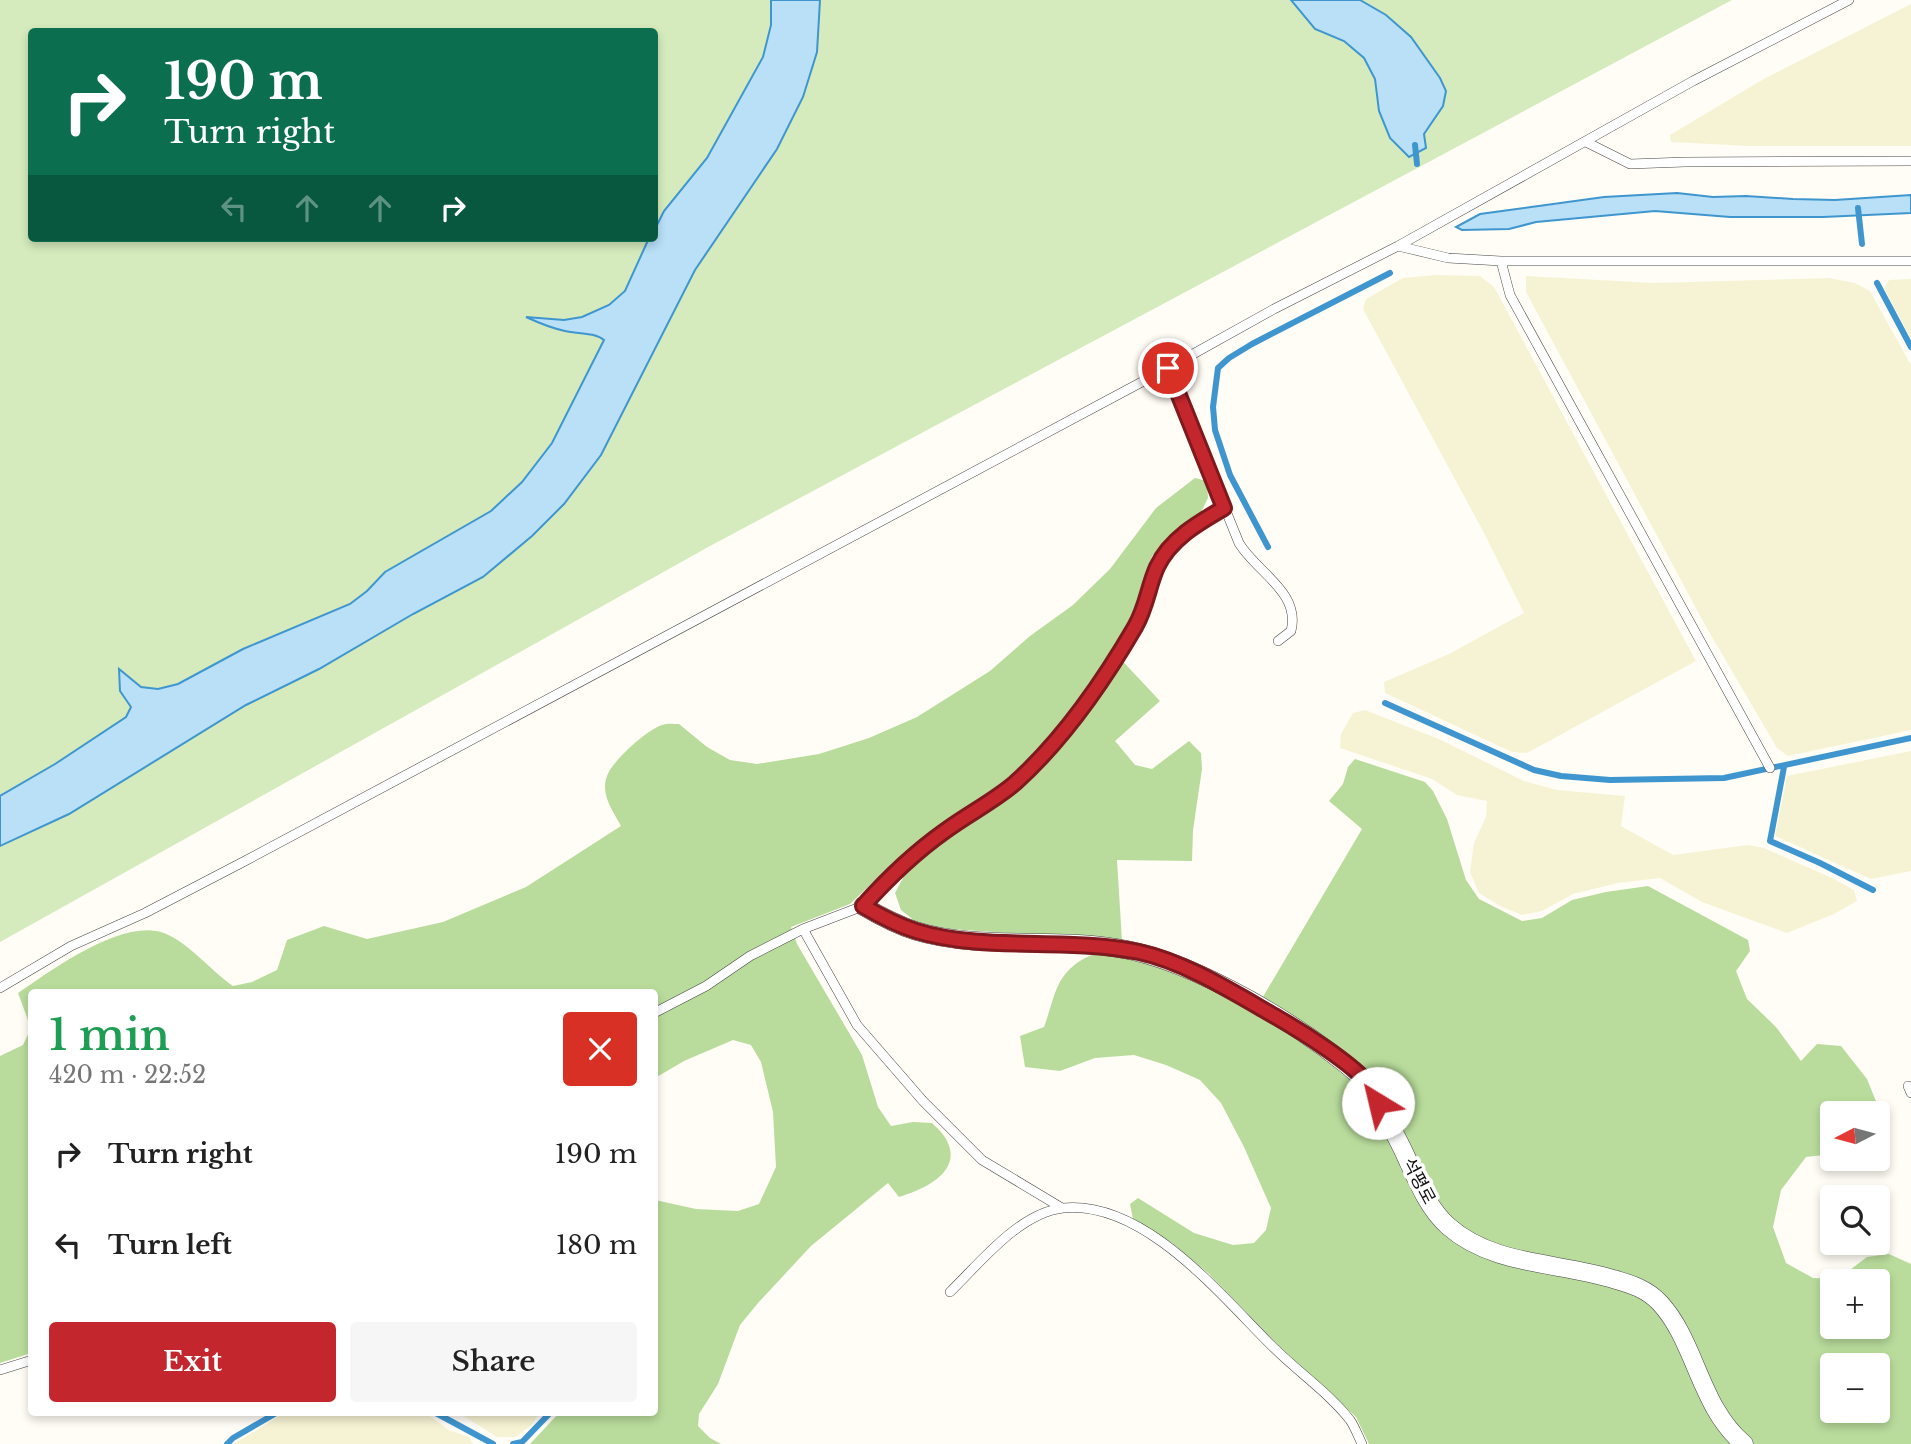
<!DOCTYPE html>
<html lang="en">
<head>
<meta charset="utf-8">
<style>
  :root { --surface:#fff; --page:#f6f6f6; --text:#222; --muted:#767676; --accent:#c4262e }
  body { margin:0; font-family:"Libre Baskerville","Noto Sans KR",serif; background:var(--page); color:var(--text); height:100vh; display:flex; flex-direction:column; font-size:26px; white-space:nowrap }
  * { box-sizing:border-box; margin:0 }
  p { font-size:23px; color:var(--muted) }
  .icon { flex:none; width:38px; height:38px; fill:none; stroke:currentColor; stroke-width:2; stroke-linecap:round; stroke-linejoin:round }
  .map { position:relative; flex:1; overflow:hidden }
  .panel { position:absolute; left:28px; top:989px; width:630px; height:427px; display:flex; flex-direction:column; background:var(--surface); border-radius:7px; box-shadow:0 4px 10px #0003 }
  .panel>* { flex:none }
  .banner { position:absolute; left:28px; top:28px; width:630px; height:214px; border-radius:7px; box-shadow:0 4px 10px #0003; background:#0b6e4f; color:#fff; overflow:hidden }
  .needle { width:46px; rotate:264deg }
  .tools { position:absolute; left:1820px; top:1101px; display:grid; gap:14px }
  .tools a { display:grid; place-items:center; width:70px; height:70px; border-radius:7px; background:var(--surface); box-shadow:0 4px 10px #0003; font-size:35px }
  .pin { position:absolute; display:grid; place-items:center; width:60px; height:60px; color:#fff; margin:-30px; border:4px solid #fff; border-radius:50%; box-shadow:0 2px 7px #0007 }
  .me { position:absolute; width:77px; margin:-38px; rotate:324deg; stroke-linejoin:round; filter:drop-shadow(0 0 5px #0008) }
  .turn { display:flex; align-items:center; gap:24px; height:147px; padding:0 21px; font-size:32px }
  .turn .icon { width:91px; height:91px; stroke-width:2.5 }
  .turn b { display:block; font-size:49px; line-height:60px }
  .lanes { display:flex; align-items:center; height:66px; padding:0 21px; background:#0003; justify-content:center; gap:35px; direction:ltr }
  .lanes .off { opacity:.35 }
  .round { display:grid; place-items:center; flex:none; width:74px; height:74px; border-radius:7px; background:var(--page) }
  .summary { display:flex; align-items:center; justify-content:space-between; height:119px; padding:0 21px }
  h1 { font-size:42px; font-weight:600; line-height:52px; color:#1e9e55 }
  .cta { display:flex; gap:14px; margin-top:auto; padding:14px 21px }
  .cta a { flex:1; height:80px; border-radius:7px; background:var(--accent); color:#fff; font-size:28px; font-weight:600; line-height:80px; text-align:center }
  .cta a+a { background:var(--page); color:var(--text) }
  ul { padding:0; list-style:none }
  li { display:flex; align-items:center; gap:21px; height:91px; padding:0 21px }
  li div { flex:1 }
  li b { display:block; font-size:26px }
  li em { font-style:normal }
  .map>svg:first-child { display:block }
  .farmland { fill:#f6f3d4 }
  .green { fill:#d5ebbd; fill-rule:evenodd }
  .forest { fill:#b9dc9c; fill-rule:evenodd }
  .water { fill:#b9e0f7; stroke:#3f96cf; stroke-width:2 }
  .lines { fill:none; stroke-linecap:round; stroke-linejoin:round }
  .stream { stroke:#3f96cf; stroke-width:6 }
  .lane-casing { stroke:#444; stroke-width:10 }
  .street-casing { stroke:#444; stroke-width:19 }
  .lane { stroke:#fff; stroke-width:9 }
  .street { stroke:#fff; stroke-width:18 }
  .route-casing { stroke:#7f191e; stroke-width:18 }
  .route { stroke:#c4262e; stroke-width:12 }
  .labels { text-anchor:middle; stroke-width:7; stroke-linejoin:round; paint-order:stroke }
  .street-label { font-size:18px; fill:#111; stroke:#fff }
</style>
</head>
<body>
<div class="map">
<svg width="1911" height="1444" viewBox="0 0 1911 1444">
  <rect width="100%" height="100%" fill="#fffdf5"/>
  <path class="farmland" d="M 1911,4 L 1911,146 L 1749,146 L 1671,142 L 1670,135 L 1762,80 Z
    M 1435,275 L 1480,276 L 1494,287 L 1696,661 L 1527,753 L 1512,752 L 1385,693 L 1384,682 L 1449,654 L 1524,613 L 1484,533 L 1363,309 L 1366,299 L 1403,278 Z
    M 1526,276 L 1653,283 L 1829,278 L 1855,283 L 1870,291 L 1911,365 L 1911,730 L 1788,756 L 1777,748 L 1705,625 L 1526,292 Z
    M 1911,279 L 1911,339 L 1884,288 L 1889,280 Z
    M 1365,710 L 1441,740 L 1524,781 L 1557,790 L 1625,796 L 1621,826 L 1673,855 L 1748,845 L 1764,848 L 1832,878 L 1854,890 L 1857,901 L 1834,914 L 1787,933 L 1702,902 L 1660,878 L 1618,883 L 1573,894 L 1542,911 L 1522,915 L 1500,906 L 1479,893 L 1470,872 L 1474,843 L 1486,817 L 1487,801 L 1457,795 L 1432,779 L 1340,748 L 1341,734 L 1353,713 Z
    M 1911,751 L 1911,871 L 1871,879 L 1775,836 L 1787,776 Z
    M 286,1412 L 424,1412 L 449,1430 L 469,1437 L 473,1444 L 234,1444 Z
    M 457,1412 L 540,1412 L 531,1426 L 515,1437 L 497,1437 Z"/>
  <path class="green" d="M 0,0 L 1732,0 L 710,546 L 0,942 ZM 32,32 L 654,32 L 654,238 L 32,238 Z"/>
  <path class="forest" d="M 1195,478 L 1207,481 L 1208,498 L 1201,512 L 1174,533 L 1152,556 L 1133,614 L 1113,651 L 1160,701 L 1115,741 L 1135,765 L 1152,769 L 1189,741 L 1201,753 L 1202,769 L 1193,830 L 1192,861 L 1117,860 L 1122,941 L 950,929 L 916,922 L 901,910 L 895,893 L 903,878 L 884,872 L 850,904 L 791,927 L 797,944 L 862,1055 L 878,1107 L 891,1126 L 913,1122 L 932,1123 C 937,1128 944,1134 947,1141 C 963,1172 923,1190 899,1197 L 888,1183 L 811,1246 L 758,1303 L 740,1325 L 718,1384 L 699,1414 L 698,1426 L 710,1438 L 721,1444 L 530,1444 L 560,1412 L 654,1412 L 655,1200 L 696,1209 L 738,1211 L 759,1204 L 776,1167 L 773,1112 L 761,1062 L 751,1045 L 733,1040 L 684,1061 L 655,1078 L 654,992 L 32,992 L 31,1353 L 0,1363 L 0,1056 L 23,1045 L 31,1028 L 18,993 C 52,970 122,918 164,933 C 188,942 211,971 233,986 L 252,982 L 277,970 L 287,940 L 324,926 L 367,939 L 443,922 L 526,887 L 621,826 C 613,811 600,794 607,776 C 612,761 648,729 662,725 C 667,723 674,724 679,724 L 707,747 L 730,760 L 757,764 L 819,754 L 869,738 L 917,717 L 990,671 L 1030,636 L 1073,605 L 1110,569 L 1156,508 Z
    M 1355,759 L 1425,782 L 1433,791 L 1447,819 L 1466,880 L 1479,899 L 1522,921 L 1542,918 L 1572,900 L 1606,892 L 1648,886 L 1748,940 L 1750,951 L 1736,971 L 1747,999 L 1776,1027 L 1801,1061 L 1817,1044 L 1841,1046 L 1867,1079 L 1882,1116 L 1884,1146 L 1878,1153 L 1878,1113 L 1832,1113 L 1832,1154 L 1806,1157 L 1781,1190 L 1773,1227 L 1786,1263 L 1813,1278 L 1838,1279 L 1867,1257 L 1889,1254 L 1911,1264 L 1911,1444 L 1369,1444 L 1356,1417 L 1279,1346 L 1209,1274 L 1171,1242 L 1133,1219 L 1130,1204 L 1138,1198 L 1194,1233 L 1233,1245 L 1254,1243 L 1266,1230 L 1271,1208 L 1244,1147 L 1221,1103 L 1200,1080 L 1166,1065 L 1134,1055 L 1095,1058 L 1060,1071 L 1025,1067 L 1020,1036 L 1044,1027 C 1051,1009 1054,986 1067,972 C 1075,963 1086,956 1099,953 C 1135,946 1221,994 1254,1012 L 1362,829 L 1329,801 L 1343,784 L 1348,767 ZM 1832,1281 L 1878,1281 L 1878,1326 L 1832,1326 ZM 1832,1365 L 1878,1365 L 1878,1410 L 1832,1410 Z"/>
  <path class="water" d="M 771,0 L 820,0 L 817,52 L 803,97 L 777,149 L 695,270 L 601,455 L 564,504 L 532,536 L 483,577 L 413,614 L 319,669 L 246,705 L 69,814 L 0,846 L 0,796 L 55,764 L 126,717 L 131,707 L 120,691 L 119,669 L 141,687 L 158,689 L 178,684 L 243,649 L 350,604 L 367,591 L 385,572 L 491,511 L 522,482 L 552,443 L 604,340 C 594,332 578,334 565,331 C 551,328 539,323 526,317 L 564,320 L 582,317 L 609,305 L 625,291 L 649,238 L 654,238 L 655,229 L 664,211 L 707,158 L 763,57 L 771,25 Z
    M 1291,0 L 1360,0 L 1386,15 L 1411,37 L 1440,78 L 1446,91 L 1443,106 L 1424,134 L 1426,148 L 1409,157 L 1390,138 L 1379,111 L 1375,79 L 1364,58 L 1344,41 L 1315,29 Z
    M 1677,193 L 1713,197 L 1746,196 L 1793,199 L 1835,200 L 1911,195 L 1911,213 L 1823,217 L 1730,217 L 1655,211 L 1536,222 L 1509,229 L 1462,230 L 1456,227 L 1480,214 L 1604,197 Z"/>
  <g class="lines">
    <path class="stream" d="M 1415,145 L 1417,164
      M 1858,208 L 1862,244
      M 1877,283 L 1911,347
      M 1268,547 L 1230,475 L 1215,430 L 1213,407 L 1218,368 L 1229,358 L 1252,344 L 1390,273
      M 1385,703 L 1534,770 L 1561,776 L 1610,780 L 1724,778 L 1911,738
      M 1784,767 L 1770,841 L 1820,863 L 1873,890
      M 434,1412 L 493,1444
      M 227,1444 L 233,1438 L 278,1412
      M 513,1444 L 522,1442 L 551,1412"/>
    <defs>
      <path id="lane" d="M 1586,142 L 1630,164 L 1685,162 L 1911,161
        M 1398,246 L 1448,258 L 1501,261 L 1911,261
        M 1501,261 L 1510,295 L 1770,768
        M 1168,368 L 1239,543 C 1256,572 1301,592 1291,631 L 1278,641
        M 803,929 L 857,1025 L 923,1101 L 982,1160 L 1062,1208
        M 0,988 L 71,946 L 145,913 L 243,862 L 1168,368 L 1274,309 L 1398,246 L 1693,81 L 1849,0
        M 654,1013 L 706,986 L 750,956 L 803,929 L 863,906 L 905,862 L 945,831 L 1014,784 L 1037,762 L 1089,698 L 1113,663 L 1148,601 L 1157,567 L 1167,550 L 1195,525 L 1224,507
        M 1908,1086 L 1911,1093
        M 950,1292 C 980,1263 1019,1213 1063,1208 C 1145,1200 1221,1296 1273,1347 C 1298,1372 1329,1393 1350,1420 C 1355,1427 1358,1436 1362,1444
        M 0,1370 L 32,1360"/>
      <path id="street" d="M 863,906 C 880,916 897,925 916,931 C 979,950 1052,937 1117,948 C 1196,960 1307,1029 1367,1082 C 1379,1104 1391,1126 1402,1148 C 1415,1175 1426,1206 1448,1226 C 1493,1266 1559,1262 1613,1279 C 1631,1284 1647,1289 1660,1303 C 1696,1342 1700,1408 1744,1444"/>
    </defs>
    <use href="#lane" class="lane-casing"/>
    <use href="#street" class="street-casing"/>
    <use href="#lane" class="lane"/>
    <use href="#street" class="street"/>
  </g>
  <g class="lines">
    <defs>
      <path id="route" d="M 1168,368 L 1224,508 C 1198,523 1170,539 1157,567 C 1148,587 1147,606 1135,627 C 1103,682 1064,739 1015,783 C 994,801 968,814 945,831 C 914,853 888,878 863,906 C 880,916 897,925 916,931 C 984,952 1068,937 1139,952 C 1186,962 1236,994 1278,1018 C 1299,1030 1355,1065 1368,1084 C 1372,1090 1375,1097 1378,1103"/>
    </defs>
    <use href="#route" class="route-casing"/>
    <use href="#route" class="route"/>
  </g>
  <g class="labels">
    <g class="street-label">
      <text transform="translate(1419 1181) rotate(62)" y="6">석평로</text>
    </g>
  </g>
</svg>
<div class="tools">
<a><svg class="needle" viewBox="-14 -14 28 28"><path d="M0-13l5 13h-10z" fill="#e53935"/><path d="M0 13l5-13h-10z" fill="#767676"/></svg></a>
<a><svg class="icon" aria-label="search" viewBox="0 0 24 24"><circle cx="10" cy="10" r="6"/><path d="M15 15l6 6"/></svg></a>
<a>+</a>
<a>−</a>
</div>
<div class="pin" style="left:1168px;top:368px;background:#d93025"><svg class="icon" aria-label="arrive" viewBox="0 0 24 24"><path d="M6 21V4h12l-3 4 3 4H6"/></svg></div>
<svg class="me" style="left:1378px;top:1103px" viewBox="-20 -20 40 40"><circle r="19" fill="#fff"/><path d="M0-13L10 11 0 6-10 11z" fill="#c4262e"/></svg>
<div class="banner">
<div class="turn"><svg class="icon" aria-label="right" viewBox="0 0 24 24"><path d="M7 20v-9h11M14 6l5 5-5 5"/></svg><div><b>190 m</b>Turn right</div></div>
<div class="lanes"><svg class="icon off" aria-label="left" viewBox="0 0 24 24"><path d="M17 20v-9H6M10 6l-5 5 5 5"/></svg><svg class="icon off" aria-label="ahead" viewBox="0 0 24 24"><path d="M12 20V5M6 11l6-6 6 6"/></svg><svg class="icon off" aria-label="ahead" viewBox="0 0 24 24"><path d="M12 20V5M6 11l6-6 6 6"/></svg><svg class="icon" aria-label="right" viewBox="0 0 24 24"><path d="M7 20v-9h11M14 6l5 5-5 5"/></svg></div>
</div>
<section class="panel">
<div class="summary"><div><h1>1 min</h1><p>420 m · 22:52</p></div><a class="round" style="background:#d93025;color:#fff"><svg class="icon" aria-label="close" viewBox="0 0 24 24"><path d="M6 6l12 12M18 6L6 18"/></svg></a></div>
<ul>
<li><svg class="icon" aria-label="right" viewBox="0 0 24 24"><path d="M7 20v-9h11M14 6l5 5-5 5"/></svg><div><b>Turn right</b></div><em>190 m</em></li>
<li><svg class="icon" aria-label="left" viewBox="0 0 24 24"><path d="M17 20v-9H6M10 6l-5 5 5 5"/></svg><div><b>Turn left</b></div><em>180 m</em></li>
</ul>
<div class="cta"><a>Exit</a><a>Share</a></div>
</section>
</div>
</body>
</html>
